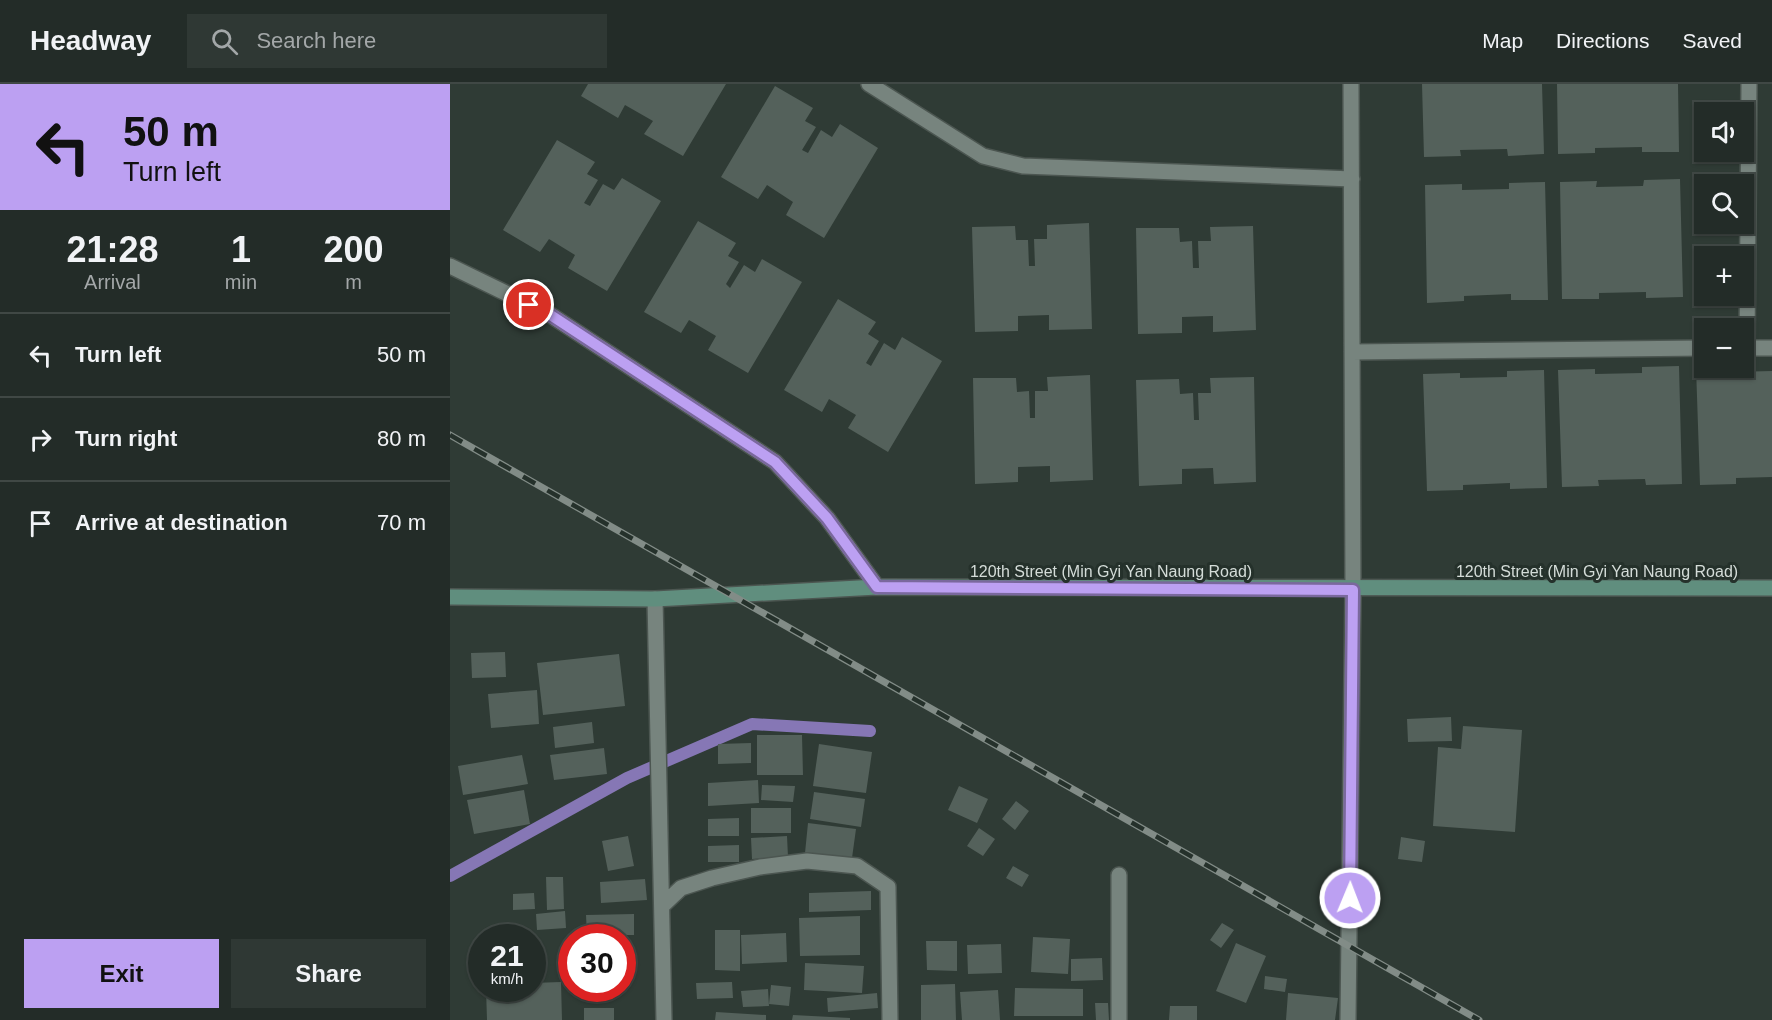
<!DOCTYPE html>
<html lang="en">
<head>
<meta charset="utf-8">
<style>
  :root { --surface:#232c28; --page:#2f3834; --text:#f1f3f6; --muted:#a3a7a8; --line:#404845; --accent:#bca0f2 }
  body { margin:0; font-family:Helvetica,sans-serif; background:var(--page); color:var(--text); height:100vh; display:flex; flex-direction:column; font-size:22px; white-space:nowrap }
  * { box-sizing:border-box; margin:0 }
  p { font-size:20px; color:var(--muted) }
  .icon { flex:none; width:33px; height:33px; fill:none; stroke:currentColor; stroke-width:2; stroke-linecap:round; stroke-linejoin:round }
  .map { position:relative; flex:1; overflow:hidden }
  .drawer { display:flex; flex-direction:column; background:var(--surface); width:450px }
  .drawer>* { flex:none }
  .guide { background:#bca0f2; color:#111; overflow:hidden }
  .tools { position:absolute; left:1244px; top:18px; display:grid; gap:12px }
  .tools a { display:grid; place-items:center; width:60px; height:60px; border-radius:0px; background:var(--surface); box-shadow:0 2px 4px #0004,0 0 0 2px var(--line); font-size:30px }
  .speed { position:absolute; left:18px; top:840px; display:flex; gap:12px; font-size:30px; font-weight:700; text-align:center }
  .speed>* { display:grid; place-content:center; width:78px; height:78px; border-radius:50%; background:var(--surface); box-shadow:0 2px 4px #0004,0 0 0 2px var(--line); line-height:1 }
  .speed small { font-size:15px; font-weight:400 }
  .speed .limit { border:9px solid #d22; background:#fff; color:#111 }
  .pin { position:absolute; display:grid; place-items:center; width:51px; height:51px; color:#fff; margin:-26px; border:3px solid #fff; border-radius:50%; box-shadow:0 2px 6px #0007 }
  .me { position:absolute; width:66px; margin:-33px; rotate:1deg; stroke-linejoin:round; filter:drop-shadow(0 0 4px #0008) }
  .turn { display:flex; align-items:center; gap:21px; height:126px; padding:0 24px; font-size:27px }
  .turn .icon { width:78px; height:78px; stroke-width:2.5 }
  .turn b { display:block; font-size:42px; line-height:51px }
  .eta { display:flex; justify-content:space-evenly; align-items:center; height:102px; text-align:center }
  .eta b { font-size:36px; font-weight:700; line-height:42px }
  .button { display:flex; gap:12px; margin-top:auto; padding:12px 24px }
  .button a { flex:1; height:69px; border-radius:0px; background:var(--accent); color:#111; font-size:24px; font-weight:700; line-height:69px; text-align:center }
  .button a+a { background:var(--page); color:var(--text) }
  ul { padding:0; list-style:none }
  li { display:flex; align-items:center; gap:18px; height:84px; padding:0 24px; border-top:2px solid var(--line) }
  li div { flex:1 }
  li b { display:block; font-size:22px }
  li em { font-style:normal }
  header { display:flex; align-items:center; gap:36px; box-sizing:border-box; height:84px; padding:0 30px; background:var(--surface); border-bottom:2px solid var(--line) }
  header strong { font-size:28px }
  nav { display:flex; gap:33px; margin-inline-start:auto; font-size:21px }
  .search { width:420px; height:54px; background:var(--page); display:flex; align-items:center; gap:15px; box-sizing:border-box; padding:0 21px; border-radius:0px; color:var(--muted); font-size:22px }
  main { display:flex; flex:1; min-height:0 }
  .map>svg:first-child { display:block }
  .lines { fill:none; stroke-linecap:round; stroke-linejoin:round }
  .stream { stroke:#8677b5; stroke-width:12 }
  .building { fill:#54615b }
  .street-casing { stroke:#4c5651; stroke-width:18 }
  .secondary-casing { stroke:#4c5651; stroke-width:18 }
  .street { stroke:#77847e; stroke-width:15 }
  .secondary { stroke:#608e7e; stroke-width:15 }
  .rail-casing { stroke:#828c87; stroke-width:7 }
  .rail { stroke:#25312b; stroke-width:4.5; stroke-dasharray:14; stroke-linecap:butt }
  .route-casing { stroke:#7a689d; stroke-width:15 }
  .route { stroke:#bca0f2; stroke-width:10 }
  .labels { text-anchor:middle; stroke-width:6; stroke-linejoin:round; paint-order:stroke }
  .street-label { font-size:16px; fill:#d4dcd8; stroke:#25312b }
</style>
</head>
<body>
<header>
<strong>Headway</strong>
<div class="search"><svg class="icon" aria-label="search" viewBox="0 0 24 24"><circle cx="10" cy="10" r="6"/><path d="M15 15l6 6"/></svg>Search here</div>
<nav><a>Map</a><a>Directions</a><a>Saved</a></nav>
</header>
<main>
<section class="drawer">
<div class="guide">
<div class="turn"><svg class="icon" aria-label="left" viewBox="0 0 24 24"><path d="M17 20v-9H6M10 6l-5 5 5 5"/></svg><div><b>50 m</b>Turn left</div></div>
</div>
<div class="eta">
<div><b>21:28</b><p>Arrival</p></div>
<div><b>1</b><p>min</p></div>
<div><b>200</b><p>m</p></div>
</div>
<ul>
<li><svg class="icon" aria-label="left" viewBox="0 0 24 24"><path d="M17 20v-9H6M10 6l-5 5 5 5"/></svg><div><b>Turn left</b></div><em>50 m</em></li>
<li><svg class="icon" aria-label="right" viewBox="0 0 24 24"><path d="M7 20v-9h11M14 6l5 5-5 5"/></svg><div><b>Turn right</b></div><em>80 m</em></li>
<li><svg class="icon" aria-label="arrive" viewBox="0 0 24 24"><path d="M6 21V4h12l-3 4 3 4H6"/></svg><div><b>Arrive at destination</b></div><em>70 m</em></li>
</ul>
<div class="button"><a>Exit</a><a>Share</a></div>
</section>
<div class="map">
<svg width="1322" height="936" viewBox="0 0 1322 936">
  <rect width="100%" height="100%" fill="#2f3b35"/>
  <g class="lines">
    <path class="stream" d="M 0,792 L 177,694 L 302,640 L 420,647"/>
  </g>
  <path class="building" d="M 138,0 L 276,0 L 233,72 L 194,50 L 203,37 L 175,21 L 168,34 L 131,12 Z
    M 972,0 L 1092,0 L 1094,70 L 1058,72 L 1057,65 L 1010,66 L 1011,72 L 974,73 Z
    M 1107,0 L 1228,0 L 1229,68 L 1192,68 L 1192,63 L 1145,64 L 1145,69 L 1108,70 Z
    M 325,2 L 363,24 L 355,37 L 366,43 L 352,66 L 358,69 L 371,46 L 382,53 L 390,40 L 428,64 L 374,154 L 336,131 L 343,118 L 317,101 L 308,115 L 271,93 Z
    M 107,56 L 145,78 L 137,90 L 148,96 L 134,119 L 140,122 L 153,100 L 164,106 L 172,94 L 211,117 L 157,207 L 118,184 L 125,171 L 99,155 L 90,168 L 53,146 Z
    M 1230,95 L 1233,213 L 1196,214 L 1196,208 L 1149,209 L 1149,215 L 1112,215 L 1110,98 L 1147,97 L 1146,103 L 1193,102 L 1194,96 Z
    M 1095,98 L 1098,216 L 1061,216 L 1061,210 L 1014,212 L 1014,217 L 977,219 L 975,101 L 1012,100 L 1012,106 L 1059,105 L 1059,99 Z
    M 248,137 L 286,159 L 278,172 L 289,178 L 276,200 L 280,204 L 294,181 L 305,188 L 312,175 L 352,198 L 298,289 L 258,266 L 266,252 L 239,236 L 231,249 L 194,228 Z
    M 639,139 L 642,245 L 599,246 L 599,231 L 568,232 L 568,247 L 525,248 L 522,143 L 565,142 L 566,156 L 578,156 L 579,182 L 585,182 L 584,155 L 597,155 L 597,141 Z
    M 803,142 L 806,246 L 763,248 L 763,232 L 732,233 L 732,249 L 688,250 L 686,144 L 729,144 L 730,158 L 742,157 L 743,184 L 749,184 L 748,157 L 761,157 L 760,143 Z
    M 388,215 L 426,238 L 418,250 L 429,257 L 416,279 L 421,282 L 434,259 L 445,266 L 452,253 L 492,277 L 438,368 L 398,344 L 406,331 L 379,315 L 372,328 L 334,306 Z
    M 1229,282 L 1232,400 L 1196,401 L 1195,395 L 1148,396 L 1149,402 L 1112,403 L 1108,286 L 1145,285 L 1145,290 L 1192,289 L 1192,283 Z
    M 1246,283 L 1283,284 L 1283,288 L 1322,287 L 1322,393 L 1286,394 L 1286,400 L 1250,401 Z
    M 1094,286 L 1097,404 L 1060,405 L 1060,399 L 1013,401 L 1013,406 L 977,407 L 973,290 L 1010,289 L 1010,294 L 1057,293 L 1057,287 Z
    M 640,291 L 643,396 L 600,398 L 600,382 L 568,383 L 568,398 L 525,400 L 523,294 L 566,294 L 567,308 L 579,307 L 580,334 L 585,334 L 585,307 L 598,307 L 597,293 Z
    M 804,293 L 806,398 L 764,400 L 763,384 L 732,385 L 732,400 L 689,402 L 686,296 L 729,295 L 730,310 L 743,309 L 744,336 L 749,336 L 748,309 L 761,309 L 760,294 Z
    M 55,568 L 56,593 L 22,594 L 21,569 Z
    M 169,570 L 175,622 L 93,631 L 87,579 Z
    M 87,606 L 89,640 L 41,644 L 38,610 Z
    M 1001,633 L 1002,657 L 958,658 L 957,635 Z
    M 142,638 L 144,659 L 105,664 L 103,643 Z
    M 1013,642 L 1072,646 L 1065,748 L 983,742 L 988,663 L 1011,665 Z
    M 307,651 L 352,651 L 353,691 L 307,691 Z
    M 301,659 L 301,679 L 268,680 L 268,660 Z
    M 369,660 L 422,668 L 416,709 L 363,702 Z
    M 154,664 L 157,690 L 104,696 L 100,671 Z
    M 72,671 L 78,700 L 13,711 L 8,682 Z
    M 308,696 L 309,719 L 258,722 L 258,699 Z
    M 312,701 L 345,702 L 343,718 L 311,716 Z
    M 509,702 L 538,715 L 527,739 L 498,726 Z
    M 74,706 L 80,740 L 24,750 L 17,716 Z
    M 364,708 L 415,715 L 411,743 L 360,735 Z
    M 566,717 L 579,727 L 565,746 L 552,735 Z
    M 301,724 L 341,724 L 341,749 L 301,749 Z
    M 289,734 L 289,752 L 258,752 L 258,735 Z
    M 358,739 L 406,745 L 402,774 L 355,769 Z
    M 529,744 L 545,755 L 533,772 L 517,762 Z
    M 178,752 L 184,782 L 158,787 L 152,757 Z
    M 337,752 L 338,773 L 302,775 L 301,754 Z
    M 951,753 L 975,757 L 972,778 L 948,775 Z
    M 289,761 L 289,778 L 258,778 L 258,762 Z
    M 563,782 L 579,791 L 572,803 L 556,794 Z
    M 96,793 L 113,793 L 114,825 L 97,826 Z
    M 195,795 L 197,816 L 151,819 L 150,798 Z
    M 421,807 L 421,826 L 359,828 L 359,809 Z
    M 84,809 L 85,825 L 63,826 L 63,810 Z
    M 115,827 L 116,844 L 87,846 L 86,830 Z
    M 184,830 L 184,851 L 137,851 L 136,831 Z
    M 410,832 L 410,871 L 350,872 L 349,834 Z
    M 772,839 L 784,846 L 771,864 L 760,856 Z
    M 265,846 L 290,846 L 290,887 L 265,886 Z
    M 336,849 L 337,878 L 292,880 L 291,851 Z
    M 583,853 L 620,855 L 618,890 L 581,888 Z
    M 476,857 L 507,857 L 507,887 L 477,886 Z
    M 786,859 L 816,872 L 796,919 L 766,907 Z
    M 551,860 L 552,889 L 518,890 L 517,861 Z
    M 652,874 L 653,896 L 621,897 L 621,875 Z
    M 355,879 L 414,882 L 412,909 L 354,906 Z
    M 815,892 L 837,895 L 835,908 L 814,905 Z
    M 111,898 L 112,936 L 37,936 L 36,904 L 82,904 L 82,899 Z
    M 282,898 L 283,914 L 247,915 L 246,899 Z
    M 505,900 L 506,936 L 471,936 L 471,901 Z
    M 321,901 L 341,903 L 339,922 L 319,920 Z
    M 565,904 L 633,905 L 633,932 L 564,932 Z
    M 318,905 L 319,922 L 293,923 L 291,907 Z
    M 548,906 L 550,936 L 512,936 L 510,908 Z
    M 427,909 L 428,924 L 378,928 L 377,914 Z
    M 838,909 L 888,914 L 885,936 L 836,936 Z
    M 645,919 L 658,919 L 659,936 L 646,936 Z
    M 720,922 L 747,922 L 747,936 L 719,936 Z
    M 134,924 L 164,924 L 164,936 L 134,936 Z
    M 266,928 L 316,931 L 316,936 L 265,936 Z
    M 343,931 L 400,934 L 400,936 L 342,936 Z"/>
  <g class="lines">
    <defs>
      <path id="street" d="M 419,0 L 533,72 L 573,82 L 902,95
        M 0,182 L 99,230 L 325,378 L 377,434 L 427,503
        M 1293,264 L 1322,264
        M 1297,264 L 1299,0
        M 902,268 L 1254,264
        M 205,515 L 214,936
        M 669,791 L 669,936
        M 212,822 L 231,804 L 262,794 L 310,783 L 357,777 L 407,782 L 438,803 L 440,936
        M 898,936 L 903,506 L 901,0"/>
      <path id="secondary" d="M 0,513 L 205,515 L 427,503 L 1322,504"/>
    </defs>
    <use href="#street" class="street-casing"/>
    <use href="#secondary" class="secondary-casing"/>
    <use href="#street" class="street"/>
    <use href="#secondary" class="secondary"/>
    <defs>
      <path id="rail" d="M 0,351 L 1029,936"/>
    </defs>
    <use href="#rail" class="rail-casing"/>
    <use href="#rail" class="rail"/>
  </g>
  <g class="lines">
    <defs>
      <path id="route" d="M 79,221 L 99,230 L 325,378 L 377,434 L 427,503 L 903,506 L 900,814"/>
    </defs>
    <use href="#route" class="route-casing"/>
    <use href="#route" class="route"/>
  </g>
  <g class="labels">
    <g class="street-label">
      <text x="661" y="493">120th Street (Min Gyi Yan Naung Road)</text>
      <text x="1147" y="493">120th Street (Min Gyi Yan Naung Road)</text>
    </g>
  </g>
</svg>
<div class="tools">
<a><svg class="icon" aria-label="sound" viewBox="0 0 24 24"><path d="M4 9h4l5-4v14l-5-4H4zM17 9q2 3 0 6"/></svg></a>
<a><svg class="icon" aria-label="search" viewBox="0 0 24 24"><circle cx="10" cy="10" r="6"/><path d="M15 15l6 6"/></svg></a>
<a>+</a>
<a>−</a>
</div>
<div class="speed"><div>21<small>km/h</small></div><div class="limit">30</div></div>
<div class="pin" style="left:79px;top:221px;background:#d93025"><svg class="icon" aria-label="arrive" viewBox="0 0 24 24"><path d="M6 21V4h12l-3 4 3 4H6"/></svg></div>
<svg class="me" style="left:900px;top:814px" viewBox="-20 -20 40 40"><circle r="17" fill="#bca0f2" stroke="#fff" stroke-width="3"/><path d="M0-11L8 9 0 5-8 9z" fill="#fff"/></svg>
</div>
</main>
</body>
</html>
